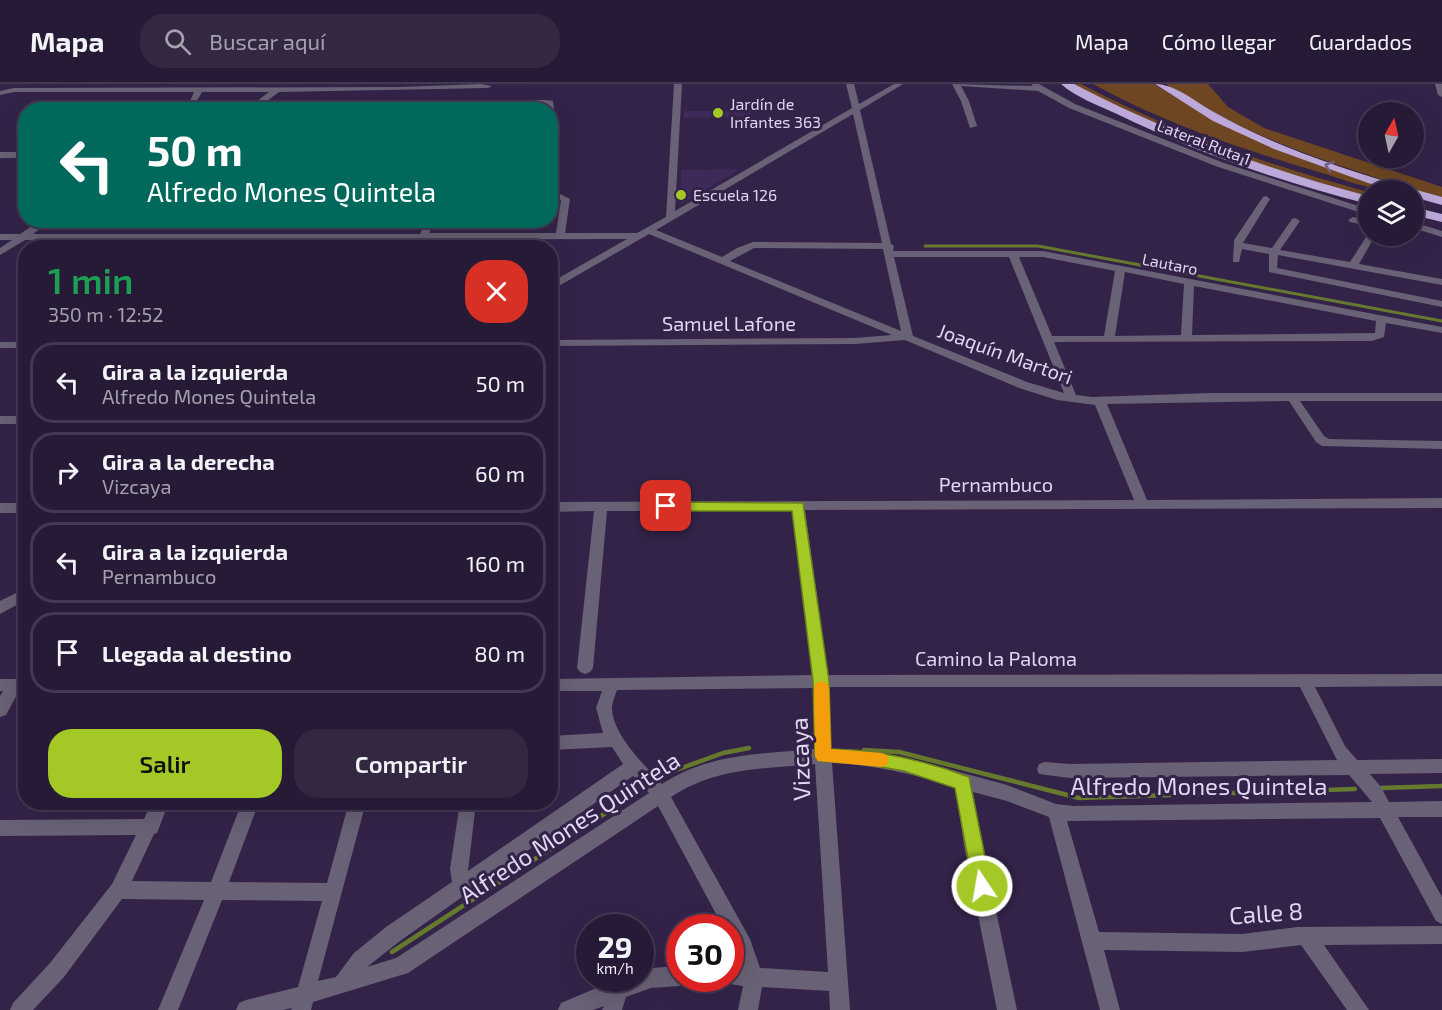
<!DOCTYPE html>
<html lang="es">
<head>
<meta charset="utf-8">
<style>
  :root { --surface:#271a37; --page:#332742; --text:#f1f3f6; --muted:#a4a1ad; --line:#433852; --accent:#a4c825 }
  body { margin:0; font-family:"Exo 2",sans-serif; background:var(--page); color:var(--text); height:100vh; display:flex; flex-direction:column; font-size:22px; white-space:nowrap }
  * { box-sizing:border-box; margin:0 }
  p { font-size:20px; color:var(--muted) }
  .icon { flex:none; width:33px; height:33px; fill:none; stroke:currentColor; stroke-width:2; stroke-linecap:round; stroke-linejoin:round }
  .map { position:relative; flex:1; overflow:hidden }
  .sheet { position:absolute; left:18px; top:156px; width:540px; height:570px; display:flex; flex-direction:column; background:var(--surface); border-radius:24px; box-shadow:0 6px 24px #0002,0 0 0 2px var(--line) }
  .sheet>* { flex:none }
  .hud { position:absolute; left:18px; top:18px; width:540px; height:126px; border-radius:24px; box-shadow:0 6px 24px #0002,0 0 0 2px var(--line); background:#00695c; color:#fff; overflow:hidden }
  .needle { width:39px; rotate:9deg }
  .buttons { position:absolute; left:1358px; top:18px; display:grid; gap:12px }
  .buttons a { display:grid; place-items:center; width:66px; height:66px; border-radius:50%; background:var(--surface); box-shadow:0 6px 24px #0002,0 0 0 2px var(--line); font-size:30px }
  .speed { position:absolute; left:576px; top:830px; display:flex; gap:12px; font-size:30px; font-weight:700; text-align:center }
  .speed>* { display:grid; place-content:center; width:78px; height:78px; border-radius:50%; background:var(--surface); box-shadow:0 6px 24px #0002,0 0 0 2px var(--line); line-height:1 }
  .speed small { font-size:15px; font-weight:400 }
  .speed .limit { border:9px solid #d22; background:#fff; color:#111 }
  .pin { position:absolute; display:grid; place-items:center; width:51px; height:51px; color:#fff; margin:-26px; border-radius:12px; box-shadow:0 3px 9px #0006 }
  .me { position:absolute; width:66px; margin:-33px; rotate:348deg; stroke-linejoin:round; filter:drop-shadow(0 0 4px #0008) }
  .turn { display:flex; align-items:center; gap:21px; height:126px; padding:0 30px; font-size:27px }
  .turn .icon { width:78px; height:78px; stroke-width:2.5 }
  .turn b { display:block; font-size:42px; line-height:51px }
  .round { display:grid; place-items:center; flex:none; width:63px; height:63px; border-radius:24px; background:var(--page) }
  .summary { display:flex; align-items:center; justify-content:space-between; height:102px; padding:0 30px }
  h1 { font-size:36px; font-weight:600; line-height:45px; color:#1e9e55 }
  .button { display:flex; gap:12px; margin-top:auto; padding:12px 30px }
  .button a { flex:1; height:69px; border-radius:24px; background:var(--accent); color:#111; font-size:24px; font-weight:600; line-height:69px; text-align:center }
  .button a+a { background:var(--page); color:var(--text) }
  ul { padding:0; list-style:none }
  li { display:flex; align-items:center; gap:18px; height:81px; margin:0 12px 9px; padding:0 18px; border:3px solid var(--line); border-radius:24px }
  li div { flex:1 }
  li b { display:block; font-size:22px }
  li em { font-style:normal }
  header { display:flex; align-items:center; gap:36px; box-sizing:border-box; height:84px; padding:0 30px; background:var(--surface); border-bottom:2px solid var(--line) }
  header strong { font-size:28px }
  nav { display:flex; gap:33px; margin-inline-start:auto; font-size:21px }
  .search { width:420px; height:54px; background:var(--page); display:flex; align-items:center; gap:15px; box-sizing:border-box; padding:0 21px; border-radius:24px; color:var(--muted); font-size:22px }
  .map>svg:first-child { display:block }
  .built { fill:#3e2a58 }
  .green { fill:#6e4722 }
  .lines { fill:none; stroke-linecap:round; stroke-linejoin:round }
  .stream-far1 { stroke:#657a2d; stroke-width:3 }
  .stream { stroke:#657a2d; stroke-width:4.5 }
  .minor { fill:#696175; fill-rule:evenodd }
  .highway { fill:#bca9d9; fill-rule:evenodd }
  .oneway { stroke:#715f8a }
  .route { fill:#a4c825; stroke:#6b8218; stroke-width:1.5 }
  .slow { fill:#f59e0b }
  .poi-dot { fill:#a4c825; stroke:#342349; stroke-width:2 }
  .labels { text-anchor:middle; stroke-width:6; stroke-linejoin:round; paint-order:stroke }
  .far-poi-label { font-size:16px; fill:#dfd6ef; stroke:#342349; text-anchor:start }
  .far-street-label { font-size:16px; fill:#dfd6ef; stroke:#342349 }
  .street-label { font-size:20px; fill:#dfd6ef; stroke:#342349 }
  .near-street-label { font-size:24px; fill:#dfd6ef; stroke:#342349 }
</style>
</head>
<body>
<header>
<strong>Mapa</strong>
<div class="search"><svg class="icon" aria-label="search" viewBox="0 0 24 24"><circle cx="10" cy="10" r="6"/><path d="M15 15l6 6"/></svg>Buscar aquí</div>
<nav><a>Mapa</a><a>Cómo llegar</a><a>Guardados</a></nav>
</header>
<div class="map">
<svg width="1442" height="926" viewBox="0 0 1442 926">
  <rect width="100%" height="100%" fill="#342349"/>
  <path class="built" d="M 684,27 L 751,27 L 752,33 L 684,34 Z
    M 740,85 L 683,119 L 680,119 L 681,86 Z"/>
  <path class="green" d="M 1071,0 L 1081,0 C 1172,48 1268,81 1368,108 L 1368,113 L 1271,84 L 1181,52 Z
    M 1093,0 L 1154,0 L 1202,29 L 1289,70 L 1394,106 C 1369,106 1342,95 1319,88 C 1241,65 1164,39 1093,0 Z
    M 1166,0 L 1208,0 L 1228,23 L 1264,44 L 1442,103 L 1442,114 C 1347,85 1249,56 1166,0 Z"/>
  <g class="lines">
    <path class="stream-far1" d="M 925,162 L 1038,162 L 1442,237"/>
    <path class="stream" d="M 864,666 L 899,668 L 1079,714 L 1355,705
      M 665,690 L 723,669 L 749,664
      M 1381,704 L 1442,702
      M 392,868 L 638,708"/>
    <path class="minor" d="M 481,0 L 492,2 L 488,4 L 279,8 L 255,26 L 245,26 L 269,8 L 202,8 C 196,19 191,26 178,26 L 191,15 L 194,8 L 14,8 L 0,11 L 0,7 L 14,4 L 401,3 Z
      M 674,0 L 682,0 L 675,127 L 852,24 L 846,0 L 854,0 L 859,20 L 894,0 L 903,0 L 860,26 L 891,160 L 894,162 L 893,167 L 1043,167 L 1442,243 L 1442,249 L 1386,239 L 1384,253 L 1372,257 L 1054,258 L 1076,311 L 1092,313 L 1211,309 L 1442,309 L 1442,317 L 1300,317 L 1324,352 L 1329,355 L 1442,357 L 1442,365 L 1322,362 L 1316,358 L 1289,317 L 1107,320 L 1147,416 L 1442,414 L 1442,424 L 805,426 L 828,591 L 1442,590 L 1442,602 L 1315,603 L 1345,662 L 1357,676 L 1442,675 L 1442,689 L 1370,690 L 1381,703 L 1389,718 L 1442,717 L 1442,733 L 1398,733 L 1442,813 L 1442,840 L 1436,837 L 1380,734 L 1067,737 L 1099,848 L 1242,850 L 1297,843 L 1442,842 L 1442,860 L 1324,861 L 1369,926 L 1347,926 L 1301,861 L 1242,868 L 1104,866 L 1120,926 L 1100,926 L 1049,733 L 1007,717 L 973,708 L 982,761 L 1017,926 L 997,926 L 964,761 L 956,703 C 914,690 875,681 832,679 L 850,926 L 830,926 L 829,907 L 762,903 L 758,926 L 738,926 L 743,902 L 723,899 L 721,894 L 730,894 L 730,882 L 741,883 L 730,858 L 730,843 L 723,843 L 658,722 L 408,889 L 313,918 L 311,926 L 291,926 L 292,924 L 283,926 L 236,926 L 239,919 L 246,916 L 298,903 L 322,817 L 222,816 L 178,926 L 158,926 L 204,816 L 122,815 L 64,893 L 33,926 L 10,926 L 13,919 L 50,879 L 112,800 L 136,751 L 0,752 L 0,736 L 144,735 L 152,718 L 169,718 L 157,749 L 154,750 L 132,797 L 211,798 L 242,718 L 259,718 L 229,798 L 327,799 L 349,718 L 366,718 L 318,897 L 336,893 L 354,869 L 386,843 L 452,798 L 450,785 L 460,718 L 476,718 L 468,787 L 623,680 L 612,663 L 550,666 L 550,652 L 603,649 L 596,624 L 602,607 L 550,607 L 550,595 L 813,591 L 792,427 L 607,427 L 593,584 L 590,588 L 585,590 L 580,588 L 577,584 L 594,427 L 550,428 L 550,418 L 1134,416 L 1095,321 L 1057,316 L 1019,304 L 905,256 L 855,260 L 550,262 L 550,256 L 855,254 L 892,251 L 649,150 L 550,207 L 550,199 L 627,155 L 25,156 L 0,171 L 0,164 L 12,156 L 0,156 L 0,150 L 20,150 L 41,136 L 52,136 L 33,150 L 420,150 L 426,136 L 435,136 L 429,149 L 556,149 L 561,116 L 550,111 L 550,105 L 570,115 L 565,149 L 637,149 L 666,133 ZM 853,30 L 882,159 L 753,158 L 737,164 L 722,173 L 656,146 ZM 754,164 L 883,165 L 901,247 L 730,177 ZM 894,173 L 1009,173 L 1064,309 L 1027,298 L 913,252 ZM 1019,173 L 1043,173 L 1115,187 L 1104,252 L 1052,252 ZM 1125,188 L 1184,200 L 1181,251 L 1115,252 ZM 1194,202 L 1376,237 L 1375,249 L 1192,251 ZM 829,603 L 1300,603 L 1337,676 L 1070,680 L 1045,678 L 1039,680 L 1037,685 L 1039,690 L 1070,694 L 1349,691 L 1372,718 L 1073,722 L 1056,720 L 1007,701 L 904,673 L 864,666 L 831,665 ZM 814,604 L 815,665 C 762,670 709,669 662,700 C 645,682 613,651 612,625 C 612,619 615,612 617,606 ZM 815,680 L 828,888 L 760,884 L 750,855 L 671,713 C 716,683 764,685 815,680 ZM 633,692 L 649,709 L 396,874 L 367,883 L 400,857 Z
      M 952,0 L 1033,2 L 1031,0 L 1039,0 L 1075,20 L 1224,79 L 1368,125 L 1368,131 L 1218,83 L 1069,24 L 1038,7 L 961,2 L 969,17 L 977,42 L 970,44 L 961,17 Z
      M 1435,0 L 1442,0 L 1442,13 L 1438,11 Z
      M 482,16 L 546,16 L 553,17 L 554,26 L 550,28 L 550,26 L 546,26 L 546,20 L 479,20 L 478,18 Z
      M 414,21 L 479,21 L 483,23 L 479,25 L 411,25 L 411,21 Z
      M 0,68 L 26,68 L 26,74 L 0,74 Z
      M 1266,112 L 1270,115 L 1243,159 L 1272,164 L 1292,135 L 1295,134 L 1300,137 L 1280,166 L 1350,178 L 1368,150 L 1375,152 L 1359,180 L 1442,195 L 1442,201 L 1278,171 L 1277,184 L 1442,217 L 1442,223 L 1269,188 L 1269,170 L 1242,165 L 1239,178 L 1233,178 L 1234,156 L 1263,113 Z
      M 1353,133 L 1368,136 L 1368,142 L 1350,138 L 1348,136 Z
      M 1413,138 L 1442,147 L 1442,153 L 1413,144 Z
      M 0,258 L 26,258 L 26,264 L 0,264 Z
      M 0,332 L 26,332 L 26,340 L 0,340 Z
      M 0,419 L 26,419 L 26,429 L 0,429 Z
      M 26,504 L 26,516 L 0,530 L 0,517 Z
      M 0,595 L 26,595 L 26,607 L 19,607 L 6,631 L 0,633 L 0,612 L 3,607 L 0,607 Z
      M 680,882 L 680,894 L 689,894 L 687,899 L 680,902 L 651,904 L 626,913 L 622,926 L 602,926 L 604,922 L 593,926 L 558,926 L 561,919 L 620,894 L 640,894 L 640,888 L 651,884 Z"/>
    <path class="highway" d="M 1061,0 L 1074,0 C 1168,49 1266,85 1368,112 L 1368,120 C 1282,98 1197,69 1117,30 C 1100,22 1075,13 1061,0 Z
      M 1155,0 C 1175,0 1194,17 1212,27 C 1273,62 1341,84 1408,104 L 1410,106 L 1413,105 L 1442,113 L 1442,121 L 1413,113 L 1413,106 L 1393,106 L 1368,99 L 1274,65 L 1213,37 Z
      M 1413,123 L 1442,130 L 1442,138 L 1413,131 Z"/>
  </g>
  <defs><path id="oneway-chevron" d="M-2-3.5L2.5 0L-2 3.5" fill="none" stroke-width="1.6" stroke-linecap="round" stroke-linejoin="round" transform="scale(1.5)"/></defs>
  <use class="oneway" href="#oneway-chevron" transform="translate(1329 82) rotate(-160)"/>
  <path class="route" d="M 666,418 L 803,419 L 829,597 L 831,665 C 879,666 924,676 969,693 L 991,802 L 988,808 L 982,811 L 975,808 L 973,802 L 955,704 L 904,687 L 864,680 L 818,677 L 815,672 L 813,597 L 792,427 L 666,427 L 660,422 Z"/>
  <path class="slow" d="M 821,597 L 827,599 L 829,604 L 831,665 L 881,669 L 887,671 L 889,676 L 887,681 L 881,683 L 818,677 L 815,672 L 814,604 L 816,599 Z"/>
  <g class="poi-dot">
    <circle cx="718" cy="29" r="6"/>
    <circle cx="681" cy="111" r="6"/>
  </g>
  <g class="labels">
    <g class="far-poi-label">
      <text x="730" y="26">Jardín de<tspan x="730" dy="18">Infantes 363</tspan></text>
      <text x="693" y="117">Escuela 126</text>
    </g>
    <g class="far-street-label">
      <text transform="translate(1204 58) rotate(21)" y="6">Lateral Ruta 1</text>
      <text transform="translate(1170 180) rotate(11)" y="6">Lautaro</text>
    </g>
    <g class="street-label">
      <text x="729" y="247">Samuel Lafone</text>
      <text transform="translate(1005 270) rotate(20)" y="7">Joaquín Martori</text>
      <text x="996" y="408">Pernambuco</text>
      <text x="996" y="582">Camino la Paloma</text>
    </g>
    <g class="near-street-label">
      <text transform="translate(801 675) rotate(-92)" y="8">Vizcaya</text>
      <text x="1199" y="711">Alfredo Mones Quintela</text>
      <text transform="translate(570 744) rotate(-33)" y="8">Alfredo Mones Quintela</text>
      <text transform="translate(1266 830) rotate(-4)" y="8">Calle 8</text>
    </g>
  </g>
</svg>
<div class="buttons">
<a><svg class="needle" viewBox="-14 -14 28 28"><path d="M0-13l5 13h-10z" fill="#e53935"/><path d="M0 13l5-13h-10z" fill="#a4a1ad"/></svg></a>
<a><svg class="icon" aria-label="layers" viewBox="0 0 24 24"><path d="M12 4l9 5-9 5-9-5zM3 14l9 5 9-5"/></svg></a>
</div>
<div class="speed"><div>29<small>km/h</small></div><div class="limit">30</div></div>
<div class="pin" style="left:666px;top:422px;background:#d93025"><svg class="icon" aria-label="arrive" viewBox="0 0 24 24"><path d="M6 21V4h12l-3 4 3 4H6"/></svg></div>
<svg class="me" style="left:982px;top:802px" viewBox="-20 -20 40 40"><circle r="17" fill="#a4c825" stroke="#fff" stroke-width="3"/><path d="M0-11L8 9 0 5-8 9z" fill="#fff"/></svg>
<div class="hud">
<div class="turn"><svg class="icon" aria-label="left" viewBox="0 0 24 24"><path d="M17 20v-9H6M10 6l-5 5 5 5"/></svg><div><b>50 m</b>Alfredo Mones Quintela</div></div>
</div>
<section class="sheet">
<div class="summary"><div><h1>1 min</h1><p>350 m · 12:52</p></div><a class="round" style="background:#d93025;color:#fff"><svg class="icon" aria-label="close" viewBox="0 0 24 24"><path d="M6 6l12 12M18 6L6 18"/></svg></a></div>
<ul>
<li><svg class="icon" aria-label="left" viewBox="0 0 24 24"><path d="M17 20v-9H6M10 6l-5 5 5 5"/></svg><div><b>Gira a la izquierda</b><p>Alfredo Mones Quintela</p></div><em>50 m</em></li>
<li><svg class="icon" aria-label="right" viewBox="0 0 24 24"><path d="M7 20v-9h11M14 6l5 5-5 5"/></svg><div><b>Gira a la derecha</b><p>Vizcaya</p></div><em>60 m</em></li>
<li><svg class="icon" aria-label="left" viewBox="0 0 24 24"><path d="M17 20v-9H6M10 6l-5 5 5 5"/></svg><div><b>Gira a la izquierda</b><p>Pernambuco</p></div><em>160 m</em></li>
<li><svg class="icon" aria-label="arrive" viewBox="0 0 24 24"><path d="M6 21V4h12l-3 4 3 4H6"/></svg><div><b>Llegada al destino</b></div><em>80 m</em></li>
</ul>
<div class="button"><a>Salir</a><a>Compartir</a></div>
</section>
</div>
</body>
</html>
